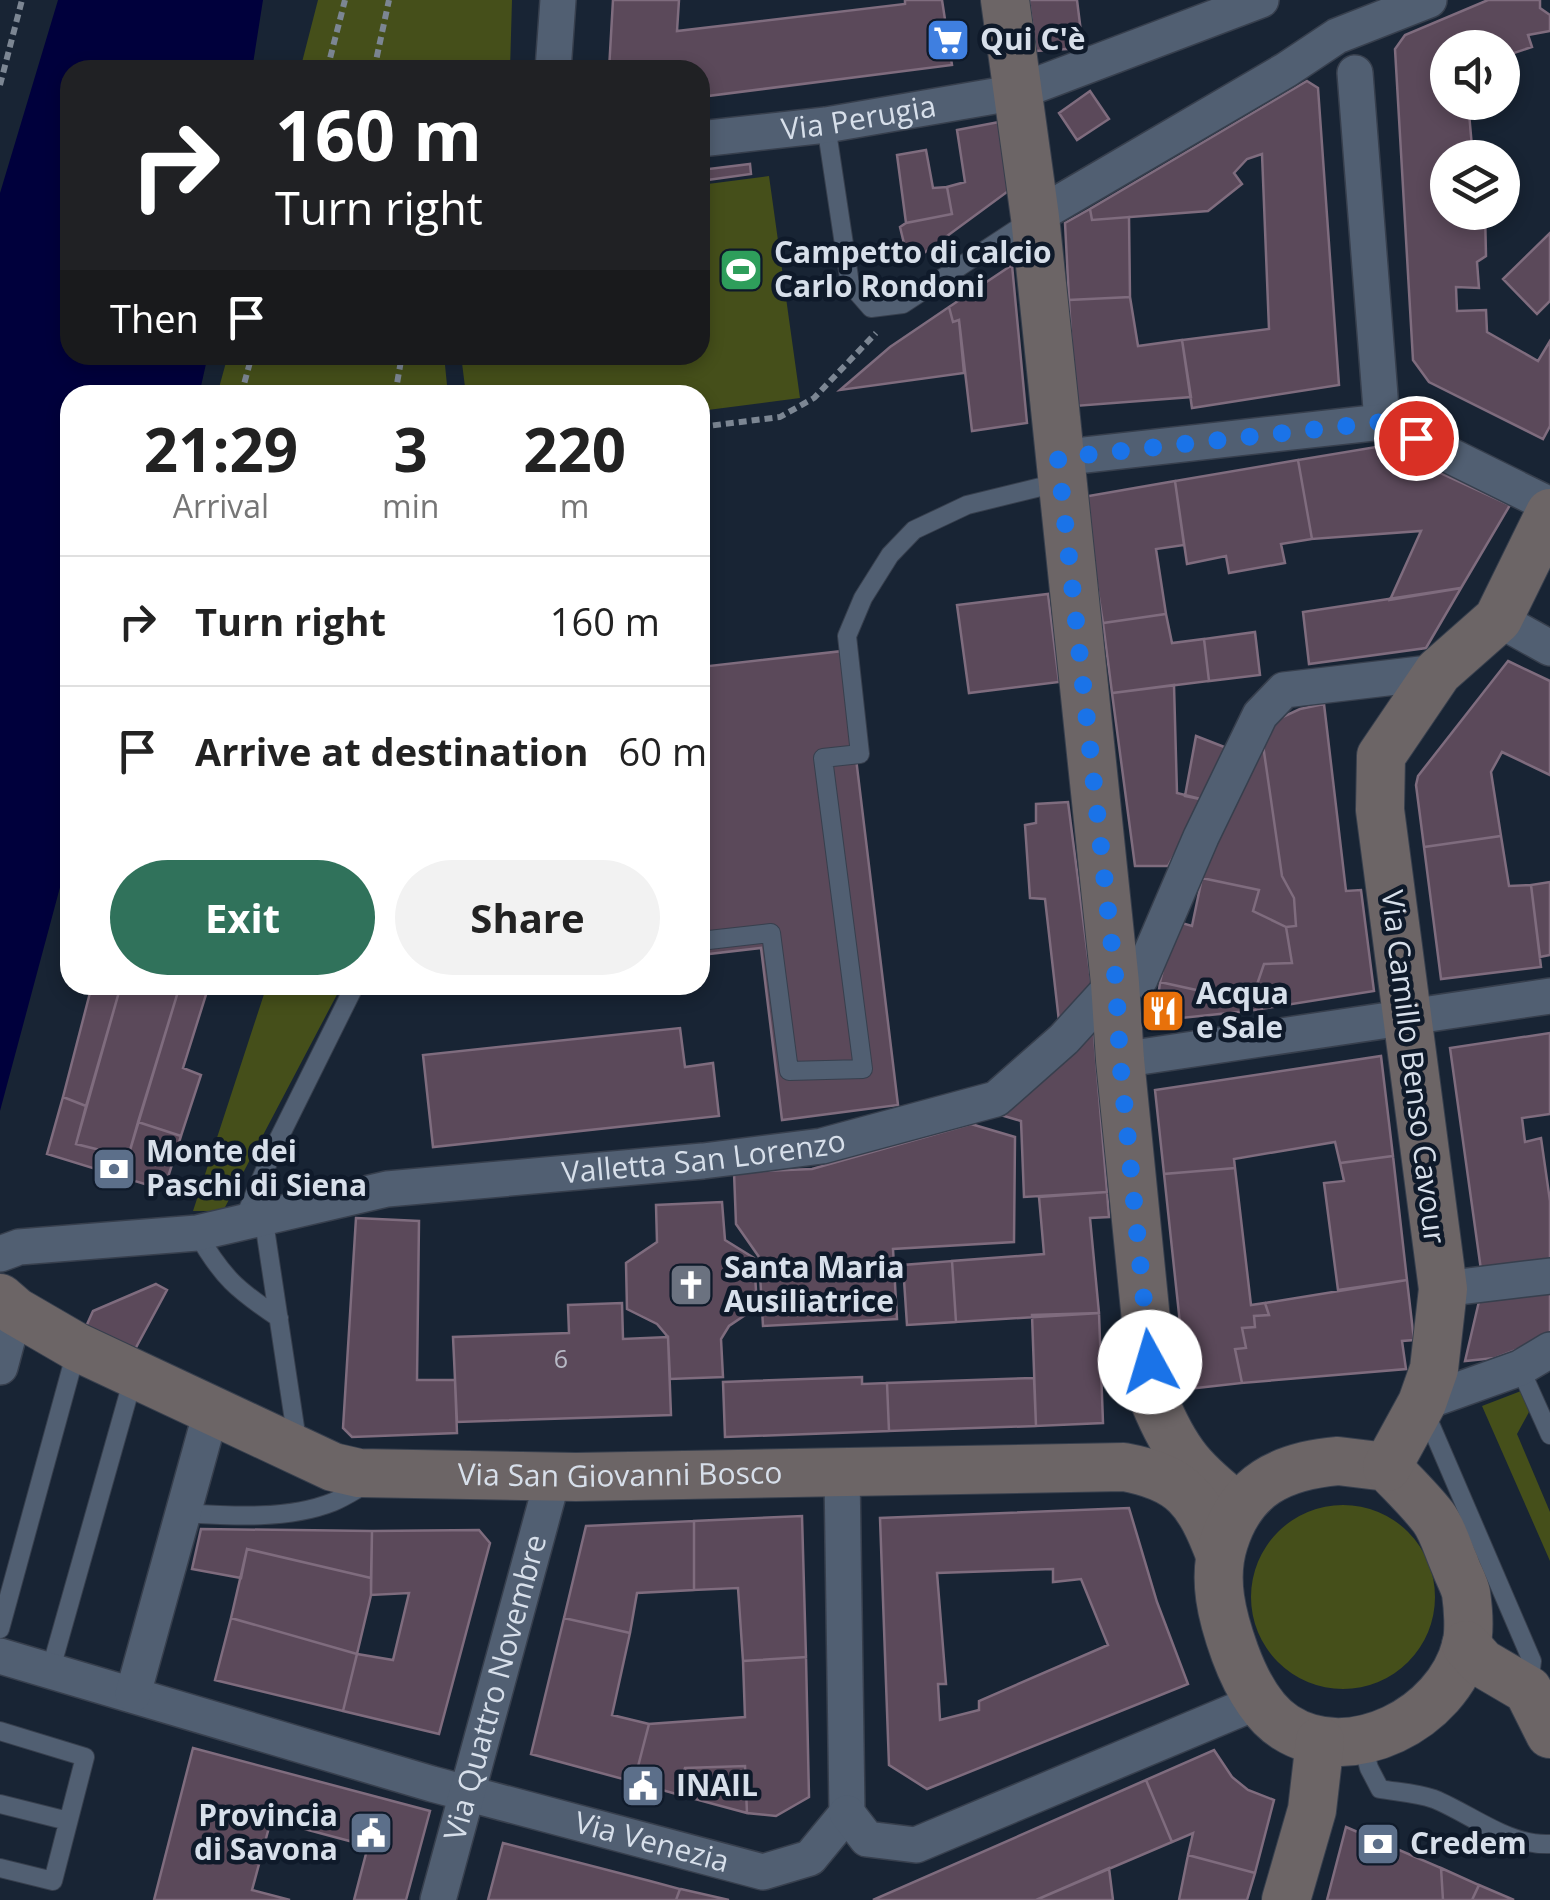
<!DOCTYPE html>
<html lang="en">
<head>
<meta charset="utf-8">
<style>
  :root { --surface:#fff; --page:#f2f2f2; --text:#222; --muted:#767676; --line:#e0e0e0; --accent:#30725b }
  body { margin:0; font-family:"Open Sans",sans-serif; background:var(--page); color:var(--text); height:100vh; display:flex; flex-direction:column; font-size:38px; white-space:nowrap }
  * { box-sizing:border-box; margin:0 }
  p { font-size:32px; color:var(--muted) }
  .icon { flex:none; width:55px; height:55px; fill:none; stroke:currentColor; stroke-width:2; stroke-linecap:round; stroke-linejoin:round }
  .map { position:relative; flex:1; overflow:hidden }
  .sheet { position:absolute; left:60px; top:385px; width:650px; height:610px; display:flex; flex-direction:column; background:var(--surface); border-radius:30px; box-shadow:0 5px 15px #0003 }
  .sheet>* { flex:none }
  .guide { position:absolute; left:60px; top:60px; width:650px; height:305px; border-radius:30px; box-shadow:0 5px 15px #0003; background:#202124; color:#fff; overflow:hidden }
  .controls { position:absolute; left:1430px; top:30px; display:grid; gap:20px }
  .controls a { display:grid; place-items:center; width:90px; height:90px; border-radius:50%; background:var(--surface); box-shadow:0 5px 15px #0003; font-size:50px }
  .pin { position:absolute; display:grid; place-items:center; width:85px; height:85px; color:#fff; margin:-42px; border:5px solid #fff; border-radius:50%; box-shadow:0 2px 10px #0007 }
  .me { position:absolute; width:110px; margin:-55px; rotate:354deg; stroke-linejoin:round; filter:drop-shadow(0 0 8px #0008) }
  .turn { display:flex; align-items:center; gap:35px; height:210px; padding:0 50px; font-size:45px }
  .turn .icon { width:130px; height:130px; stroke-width:2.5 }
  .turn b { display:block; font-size:70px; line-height:85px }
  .then { display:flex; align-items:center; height:95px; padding:0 50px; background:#0003; gap:20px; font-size:38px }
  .eta { display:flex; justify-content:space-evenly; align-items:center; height:170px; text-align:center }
  .eta b { font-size:60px; font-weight:700; line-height:70px }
  .action { display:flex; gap:20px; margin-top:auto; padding:20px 50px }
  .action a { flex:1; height:115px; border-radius:60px; background:var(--accent); color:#fff; font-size:40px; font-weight:700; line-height:115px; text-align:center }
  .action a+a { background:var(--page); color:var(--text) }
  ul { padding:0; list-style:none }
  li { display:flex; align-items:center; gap:30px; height:130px; padding:0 50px; border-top:2px solid var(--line) }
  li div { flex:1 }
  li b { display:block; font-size:38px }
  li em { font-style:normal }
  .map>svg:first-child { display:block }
  .green { fill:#454f1a }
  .water { fill:#00003c }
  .building { fill:#5b495a; stroke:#7f6c7e; stroke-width:2.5; fill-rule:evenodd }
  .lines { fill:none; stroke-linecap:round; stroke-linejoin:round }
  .lane-casing { stroke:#373f4d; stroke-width:20 }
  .street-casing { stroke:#373f4d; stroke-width:38 }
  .secondary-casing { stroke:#373f4d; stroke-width:50 }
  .path { stroke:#7c8693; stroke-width:6; stroke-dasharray:8 5; stroke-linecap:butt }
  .lane { stroke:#515f72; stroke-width:18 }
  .street { stroke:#515f72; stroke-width:35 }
  .secondary { stroke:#6c6566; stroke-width:48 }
  .route { stroke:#1a73e8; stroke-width:18; stroke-dasharray:0 32.4 }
  .labels { text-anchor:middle; stroke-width:9; stroke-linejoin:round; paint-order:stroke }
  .number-label { font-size:25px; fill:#b8bac6 }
  .poi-label { font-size:30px; font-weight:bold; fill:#d7dfea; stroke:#0f1a2a; text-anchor:start }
  .street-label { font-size:30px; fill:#d7dfea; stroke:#0f1a2a }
</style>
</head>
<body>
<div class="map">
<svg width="1550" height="1900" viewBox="0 0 1550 1900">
  <rect width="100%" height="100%" fill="#182434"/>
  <path class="green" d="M 318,0 L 512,0 L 510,70 L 300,70 Z
    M 769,176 L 800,398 L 700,411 L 700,395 L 466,395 L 461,355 L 700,355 L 700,185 Z
    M 228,355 L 444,355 L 448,395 L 217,395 Z
    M 267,985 L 342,985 L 223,1211 L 193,1211 Z
    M 1521,1391 L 1529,1412 L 1517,1434 L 1550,1512 L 1550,1561 L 1482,1406 Z
    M1251 1597a92 92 0 1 1 184 0a92 92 0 1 1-184 0Z"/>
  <path class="water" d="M 58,0 L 263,0 L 252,70 L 70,70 L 70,355 L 208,355 L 199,395 L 70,395 L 70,850 L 0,1111 L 0,193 Z"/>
  <path class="building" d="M 613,0 L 679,0 L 677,31 L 905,4 L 905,0 L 942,0 L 952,65 L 700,97 L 700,70 L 609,70 Z
    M 1029,0 L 1077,0 L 1083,48 L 1036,51 Z
    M 1488,0 L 1540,0 L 1540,8 L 1550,15 L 1550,31 L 1528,35 L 1532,47 L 1502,57 L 1502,48 L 1448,48 L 1448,102 L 1468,102 L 1473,158 L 1448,158 L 1448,212 L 1485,212 L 1486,256 L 1477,262 L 1479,288 L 1456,287 L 1457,311 L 1486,310 L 1487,332 L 1538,361 L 1550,341 L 1550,426 L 1543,439 L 1429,382 L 1413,360 L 1395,49 L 1405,35 Z
    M 1307,81 L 1318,88 L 1339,385 L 1192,408 L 1182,340 L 1269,329 L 1262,154 L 1247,159 L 1234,173 L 1242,184 L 1208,211 L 1092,220 L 1090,209 Z
    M 1090,91 L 1109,119 L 1077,140 L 1059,113 Z
    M 999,122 L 1011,189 L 909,264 L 900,227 L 906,223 L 952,214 L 947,187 L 965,182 L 957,130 Z
    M 926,150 L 933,188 L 947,187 L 952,214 L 906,223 L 897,155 Z
    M 750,164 L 751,174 L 700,181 L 700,170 Z
    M 1090,209 L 1092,220 L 1129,217 L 1130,297 L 1069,300 L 1065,223 Z
    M 1550,233 L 1550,301 L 1537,314 L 1503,279 Z
    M 1012,265 L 1027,423 L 972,431 L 959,320 L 953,322 L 949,307 Z
    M 1130,297 L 1138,346 L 1182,340 L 1191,397 L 1075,406 L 1069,300 Z
    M 949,307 L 953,322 L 959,320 L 964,373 L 840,390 L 890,347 Z
    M 1382,446 L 1510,505 L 1461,588 L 1390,600 L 1421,531 L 1312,539 L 1298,460 Z
    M 1298,460 L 1312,539 L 1281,544 L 1285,563 L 1229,573 L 1226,556 L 1187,564 L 1175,481 Z
    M 1175,481 L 1184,545 L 1156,549 L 1166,614 L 1103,623 L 1083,497 Z
    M 1461,588 L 1426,648 L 1309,664 L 1303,612 Z
    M 1048,594 L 1059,682 L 969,693 L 957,605 Z
    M 1166,614 L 1172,643 L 1204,639 L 1209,681 L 1112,693 L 1103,623 Z
    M 1255,632 L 1260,675 L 1209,681 L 1204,639 Z
    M 843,651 L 898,1105 L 782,1120 L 761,948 L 700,955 L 700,667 Z
    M 1508,661 L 1550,681 L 1550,775 L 1502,752 L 1491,772 L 1501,836 L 1424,847 L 1416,785 L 1418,776 Z
    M 1174,685 L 1177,793 L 1205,800 L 1168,866 L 1135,866 L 1112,693 Z
    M 1324,704 L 1346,891 L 1361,890 L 1374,991 L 1248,1011 L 1264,964 L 1292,963 L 1286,927 L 1296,926 L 1294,898 L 1282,876 L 1262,738 L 1276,720 L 1300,709 Z
    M 1196,736 L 1232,750 L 1205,800 L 1185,796 Z
    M 1262,738 L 1282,876 L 1294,898 L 1296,926 L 1286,927 L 1253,911 L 1259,890 L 1202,878 Z
    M 1068,802 L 1092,988 L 1060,1030 L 1045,899 L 1030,898 L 1025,825 L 1036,823 L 1036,804 Z
    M 1501,836 L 1509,886 L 1531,885 L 1541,967 L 1441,979 L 1424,847 Z
    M 1202,878 L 1259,890 L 1253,911 L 1286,927 L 1292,963 L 1264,964 L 1251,1002 L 1160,982 L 1175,921 L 1192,926 Z
    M 1550,882 L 1550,955 L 1540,957 L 1531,885 Z
    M 1160,982 L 1251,1002 L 1248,1011 L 1162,1020 L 1156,1014 Z
    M 92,985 L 121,985 L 86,1106 L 63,1097 Z
    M 121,985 L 180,985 L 128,1157 L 76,1144 Z
    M 180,985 L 209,985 L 183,1068 L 201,1075 L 181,1136 L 138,1122 Z
    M 1093,1023 L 1107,1192 L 1024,1197 L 1021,1121 L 997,1114 Z
    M 680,1028 L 685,1067 L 713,1063 L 719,1116 L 433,1147 L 423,1055 Z
    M 1550,1033 L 1550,1114 L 1522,1118 L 1525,1142 L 1541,1138 L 1550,1201 L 1550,1259 L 1481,1270 L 1450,1048 Z
    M 1381,1056 L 1393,1156 L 1340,1163 L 1335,1142 L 1234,1159 L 1235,1168 L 1164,1174 L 1155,1090 Z
    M 63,1097 L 86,1106 L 76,1144 L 128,1157 L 138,1122 L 181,1136 L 164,1190 L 47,1154 Z
    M 971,1124 L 1015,1137 L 1014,1242 L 893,1249 L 897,1319 L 763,1326 L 759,1257 L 736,1224 L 734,1172 L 812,1169 Z
    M 1393,1156 L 1407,1280 L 1338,1290 L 1324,1183 L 1344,1181 L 1340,1163 Z
    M 1235,1168 L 1251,1305 L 1265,1303 L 1269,1315 L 1254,1316 L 1255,1327 L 1242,1328 L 1246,1348 L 1235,1349 L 1242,1383 L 1187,1389 L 1164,1174 Z
    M 1107,1192 L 1109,1217 L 1090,1218 L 1099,1313 L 956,1322 L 952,1261 L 1044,1254 L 1039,1197 Z
    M 722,1202 L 725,1240 L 754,1258 L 757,1307 L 729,1326 L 721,1339 L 723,1377 L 670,1379 L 668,1337 L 657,1324 L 627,1309 L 626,1263 L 657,1242 L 656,1205 Z
    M 356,1218 L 419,1221 L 417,1380 L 455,1380 L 457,1433 L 352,1437 L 343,1428 Z
    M 952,1261 L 956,1322 L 907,1325 L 903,1265 Z
    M 1407,1280 L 1414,1340 L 1402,1341 L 1406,1369 L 1242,1383 L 1235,1349 L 1246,1348 L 1242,1328 L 1255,1327 L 1254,1316 L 1269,1315 L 1265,1303 Z
    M 156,1284 L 167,1290 L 133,1353 L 85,1329 L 93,1311 Z
    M 1550,1287 L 1550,1337 L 1495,1358 L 1465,1361 L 1480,1297 Z
    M 622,1303 L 623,1339 L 668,1337 L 671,1415 L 457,1422 L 453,1337 L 569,1333 L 568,1305 Z
    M 1099,1313 L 1103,1423 L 1036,1426 L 1032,1315 Z
    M 862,1377 L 862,1384 L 887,1383 L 889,1431 L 725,1437 L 723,1382 Z
    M 1034,1378 L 1036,1426 L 889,1431 L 887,1383 Z
    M 1129,1508 L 1157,1602 L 1188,1684 L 927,1789 L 889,1765 L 880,1518 ZM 1053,1569 L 1053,1582 L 1081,1579 L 1108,1645 L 979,1701 L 979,1710 L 940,1720 L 938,1684 L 946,1684 L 937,1573 Z
    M 802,1516 L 806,1657 L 743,1661 L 738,1588 L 694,1590 L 694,1521 Z
    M 694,1521 L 694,1590 L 637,1593 L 630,1633 L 564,1618 L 586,1526 Z
    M 201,1529 L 372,1531 L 371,1578 L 247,1549 L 241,1578 L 192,1569 Z
    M 479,1530 L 490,1543 L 439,1734 L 343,1711 L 357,1654 L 393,1660 L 409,1593 L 371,1595 L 372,1531 Z
    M 247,1549 L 371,1578 L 371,1595 L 357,1654 L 231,1618 Z
    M 231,1618 L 357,1654 L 343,1711 L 215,1680 Z
    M 564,1618 L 630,1633 L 612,1715 L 649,1724 L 634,1782 L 531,1754 Z
    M 806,1657 L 809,1797 L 776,1816 L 747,1813 L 745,1766 L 685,1768 L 676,1794 L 634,1782 L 649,1724 L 745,1717 L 743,1661 Z
    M 193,1748 L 430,1811 L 406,1900 L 354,1900 L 368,1846 L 271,1820 L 252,1890 L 290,1900 L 154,1900 Z
    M 1214,1750 L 1232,1777 L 1248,1790 L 1274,1800 L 1255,1873 L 1188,1855 L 1193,1833 L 1172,1842 L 1146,1780 Z
    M 745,1766 L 747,1813 L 676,1794 L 685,1768 Z
    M 1146,1780 L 1172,1842 L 1036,1900 L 873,1900 Z
    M 1346,1827 L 1441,1868 L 1443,1900 L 1327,1900 Z
    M 503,1843 L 650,1881 L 680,1889 L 676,1900 L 488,1900 Z
    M 1188,1855 L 1255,1873 L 1247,1900 L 1179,1900 Z
    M 1109,1868 L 1113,1900 L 1036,1900 Z
    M 1441,1868 L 1479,1885 L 1472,1900 L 1443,1900 Z
    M 1479,1885 L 1514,1900 L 1472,1900 Z
    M 680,1889 L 681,1889 L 729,1900 L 676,1900 Z"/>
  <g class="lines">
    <defs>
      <path id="lane" d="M 826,125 L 850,284 L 871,308 L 903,304 L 1032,219
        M 700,941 L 771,933 L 789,1071 L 863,1069 L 823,758 L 860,754 L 847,636 L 863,598 L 890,555 L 914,530 L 967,505 L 1061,482
        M 263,1215 L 298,1447
        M 243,1221 L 276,1144 L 355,985
        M 197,1233 C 222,1277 237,1290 279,1318
        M 1520,1368 L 1550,1435
        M 1425,1412 L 1532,1661 L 1529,1684
        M 183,1513 C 231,1516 288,1520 333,1502 C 345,1497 357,1489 368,1483
        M 0,1629 L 77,1348
        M 50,1672 L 134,1375
        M 0,1731 L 85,1757 L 53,1881 L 0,1868
        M 1362,1742 L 1369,1768 L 1380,1789 C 1397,1792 1417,1793 1434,1799 C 1471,1814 1508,1846 1550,1844
        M 0,1804 L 68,1821"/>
      <g id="street">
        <path d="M 553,70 L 558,0"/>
        <path d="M 1355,73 L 1382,422"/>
        <path id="s1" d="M 700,139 L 826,125 L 1018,92 L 1261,0"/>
        <path d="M 1035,217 L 1286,70 L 1337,36 L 1429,0"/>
        <path d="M 1058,458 L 1382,422 L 1550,505"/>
        <path d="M 1498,619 L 1550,648"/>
        <path d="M 1120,1060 L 1550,996"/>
        <path id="s2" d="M 0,1254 L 19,1247 L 197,1233 L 387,1189 L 703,1161 L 822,1146 L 996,1099 L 1064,1039 L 1115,983 L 1140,979 L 1201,837 L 1260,715 L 1284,690 L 1438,672"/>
        <path d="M 1443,1289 L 1550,1276"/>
        <path d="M 0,1367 L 15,1311"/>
        <path d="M 1422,1403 L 1520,1368 L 1550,1350"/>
        <path d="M 842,1473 L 847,1813"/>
        <path id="s3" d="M 0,1656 L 432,1784 L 763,1872 L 810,1858 L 847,1813"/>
        <path d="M 133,1694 L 211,1412"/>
        <path d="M 847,1813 L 867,1839 L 916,1845 L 1259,1701"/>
        <path id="s4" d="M 438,1900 L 553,1477"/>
      </g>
      <g id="secondary">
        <path d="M 1005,0 L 1035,217 L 1115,983 L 1120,1060 L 1154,1400 C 1176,1454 1193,1472 1239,1508"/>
        <path id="s5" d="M 0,1298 L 15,1311 L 77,1347 L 333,1467 L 359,1473 L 576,1477 L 1124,1467 C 1184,1478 1199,1500 1220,1555"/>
        <path d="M 1338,1461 L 1387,1467 C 1402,1483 1419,1499 1433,1517 C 1443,1530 1448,1550 1455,1565 C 1458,1574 1464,1584 1466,1593 C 1468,1607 1470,1632 1466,1646 C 1448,1718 1350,1769 1285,1727 C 1260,1711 1245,1680 1235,1653 C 1222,1617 1212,1579 1224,1542 C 1242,1485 1281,1466 1338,1461 Z"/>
        <path d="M 1387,1467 L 1422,1403 L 1434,1369 L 1443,1289 L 1380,810 L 1381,756 L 1438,672 L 1498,619 L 1550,513"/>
        <path d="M 1466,1645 L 1482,1663 L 1528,1690 L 1550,1734"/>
        <path d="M 1286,1900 L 1312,1810 L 1320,1741"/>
      </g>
    </defs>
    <use href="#lane" class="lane-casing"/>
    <use href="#street" class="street-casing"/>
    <use href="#secondary" class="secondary-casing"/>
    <path class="path" d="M 327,70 L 345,0
      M 374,70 L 389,0
      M 0,85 L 22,0
      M 241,395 L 252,355
      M 395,395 L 402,355
      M 700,427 L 780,417 L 814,398 L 876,333"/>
    <use href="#lane" class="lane"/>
    <use href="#street" class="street"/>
    <use href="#secondary" class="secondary"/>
  </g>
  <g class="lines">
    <path class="route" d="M 1150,1362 L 1120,1060 L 1116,983 L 1058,458 L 1382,422 L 1416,438"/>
  </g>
  <defs>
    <symbol id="supermarket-square" viewBox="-11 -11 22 22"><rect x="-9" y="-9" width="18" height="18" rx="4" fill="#3f7fe0" stroke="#0f1a2a"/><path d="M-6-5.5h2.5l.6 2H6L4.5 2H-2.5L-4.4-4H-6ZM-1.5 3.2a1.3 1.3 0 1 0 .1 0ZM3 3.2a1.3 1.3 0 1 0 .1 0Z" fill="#fff"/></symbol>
    <symbol id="stadium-square" viewBox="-11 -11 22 22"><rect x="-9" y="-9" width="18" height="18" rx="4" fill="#2e9e5b" stroke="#0f1a2a"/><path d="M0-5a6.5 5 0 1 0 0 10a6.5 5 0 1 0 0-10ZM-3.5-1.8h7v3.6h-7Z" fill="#fff"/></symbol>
    <symbol id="restaurant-square" viewBox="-11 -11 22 22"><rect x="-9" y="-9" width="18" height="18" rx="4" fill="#e8710a" stroke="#0f1a2a"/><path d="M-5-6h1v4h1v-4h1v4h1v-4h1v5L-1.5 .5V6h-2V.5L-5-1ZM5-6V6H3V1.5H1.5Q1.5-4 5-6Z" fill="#fff"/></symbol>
    <symbol id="bank-square" viewBox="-11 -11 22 22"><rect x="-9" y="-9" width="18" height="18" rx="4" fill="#5c6f8a" stroke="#0f1a2a"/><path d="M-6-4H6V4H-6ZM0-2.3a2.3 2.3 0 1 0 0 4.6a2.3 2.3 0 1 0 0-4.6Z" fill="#fff"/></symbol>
    <symbol id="church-square" viewBox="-11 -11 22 22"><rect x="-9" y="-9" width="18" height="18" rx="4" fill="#6b7280" stroke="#0f1a2a"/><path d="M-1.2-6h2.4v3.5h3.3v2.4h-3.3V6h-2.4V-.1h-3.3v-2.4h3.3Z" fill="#fff"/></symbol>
    <symbol id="civic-square" viewBox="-11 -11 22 22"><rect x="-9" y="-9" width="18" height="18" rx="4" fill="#5c6f8a" stroke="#0f1a2a"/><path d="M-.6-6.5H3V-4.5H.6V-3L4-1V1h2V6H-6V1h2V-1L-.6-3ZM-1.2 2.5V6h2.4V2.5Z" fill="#fff"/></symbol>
  </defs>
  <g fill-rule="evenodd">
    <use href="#supermarket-square" x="923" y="15" width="50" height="50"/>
    <use href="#stadium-square" x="716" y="245" width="50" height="50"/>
    <use href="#restaurant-square" x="1138" y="986" width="50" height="50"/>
    <use href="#bank-square" x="89" y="1144" width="50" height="50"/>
    <use href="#church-square" x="666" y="1260" width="50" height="50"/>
    <use href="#civic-square" x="618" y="1761" width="50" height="50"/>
    <use href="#civic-square" x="346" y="1808" width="50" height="50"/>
    <use href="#bank-square" x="1353" y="1819" width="50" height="50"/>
  </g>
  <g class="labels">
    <g class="number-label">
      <text x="561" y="1368">6</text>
    </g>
    <g class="poi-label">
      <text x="980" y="50">Qui C'è</text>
      <text x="774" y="263">Campetto di calcio<tspan x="774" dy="34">Carlo Rondoni</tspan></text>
      <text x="1196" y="1004">Acqua<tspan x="1196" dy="34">e Sale</tspan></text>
      <text x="146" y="1162">Monte dei<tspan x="146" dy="34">Paschi di Siena</tspan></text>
      <text x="724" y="1278">Santa Maria<tspan x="724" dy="34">Ausiliatrice</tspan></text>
      <text x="676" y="1796">INAIL</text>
      <text x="338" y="1826" text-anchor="end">Provincia<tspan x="338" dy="34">di Savona</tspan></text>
      <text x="1410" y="1854">Credem</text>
    </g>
    <g class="street-label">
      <text dy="10" stroke="none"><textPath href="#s1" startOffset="160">Via Perugia</textPath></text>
      <text transform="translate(1413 1067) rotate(83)" y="10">Via Camillo Benso Cavour</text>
      <text dy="10" stroke="none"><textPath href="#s2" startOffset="712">Valletta San Lorenzo</textPath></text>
      <text dy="10" stroke="none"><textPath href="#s5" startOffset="662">Via San Giovanni Bosco</textPath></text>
      <text dy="10" stroke="none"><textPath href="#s4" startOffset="220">Via Quattro Novembre</textPath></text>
      <text dy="10" stroke="none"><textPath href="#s3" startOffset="678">Via Venezia</textPath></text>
    </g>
  </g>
</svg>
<div class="controls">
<a><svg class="icon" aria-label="sound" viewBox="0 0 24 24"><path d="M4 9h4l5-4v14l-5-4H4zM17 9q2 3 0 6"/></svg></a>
<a><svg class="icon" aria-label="layers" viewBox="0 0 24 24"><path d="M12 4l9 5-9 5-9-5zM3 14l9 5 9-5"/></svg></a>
</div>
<div class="pin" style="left:1416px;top:438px;background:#d93025"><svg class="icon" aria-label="arrive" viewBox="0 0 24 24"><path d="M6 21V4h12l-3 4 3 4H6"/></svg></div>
<svg class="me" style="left:1150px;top:1362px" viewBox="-20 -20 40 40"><circle r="19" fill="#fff"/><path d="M0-13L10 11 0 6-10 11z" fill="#1a73e8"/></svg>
<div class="guide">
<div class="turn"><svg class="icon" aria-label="right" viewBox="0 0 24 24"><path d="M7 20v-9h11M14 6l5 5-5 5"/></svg><div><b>160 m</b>Turn right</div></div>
<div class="then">Then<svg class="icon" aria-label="arrive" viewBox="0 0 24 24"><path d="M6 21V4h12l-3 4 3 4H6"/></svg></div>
</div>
<section class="sheet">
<div class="eta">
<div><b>21:29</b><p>Arrival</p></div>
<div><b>3</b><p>min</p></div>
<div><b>220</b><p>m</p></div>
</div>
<ul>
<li><svg class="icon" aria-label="right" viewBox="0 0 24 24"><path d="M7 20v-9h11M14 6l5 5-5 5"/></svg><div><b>Turn right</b></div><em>160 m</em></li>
<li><svg class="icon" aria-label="arrive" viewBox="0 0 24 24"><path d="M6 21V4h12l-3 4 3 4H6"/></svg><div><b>Arrive at destination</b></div><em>60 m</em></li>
</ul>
<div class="action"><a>Exit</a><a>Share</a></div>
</section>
</div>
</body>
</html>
